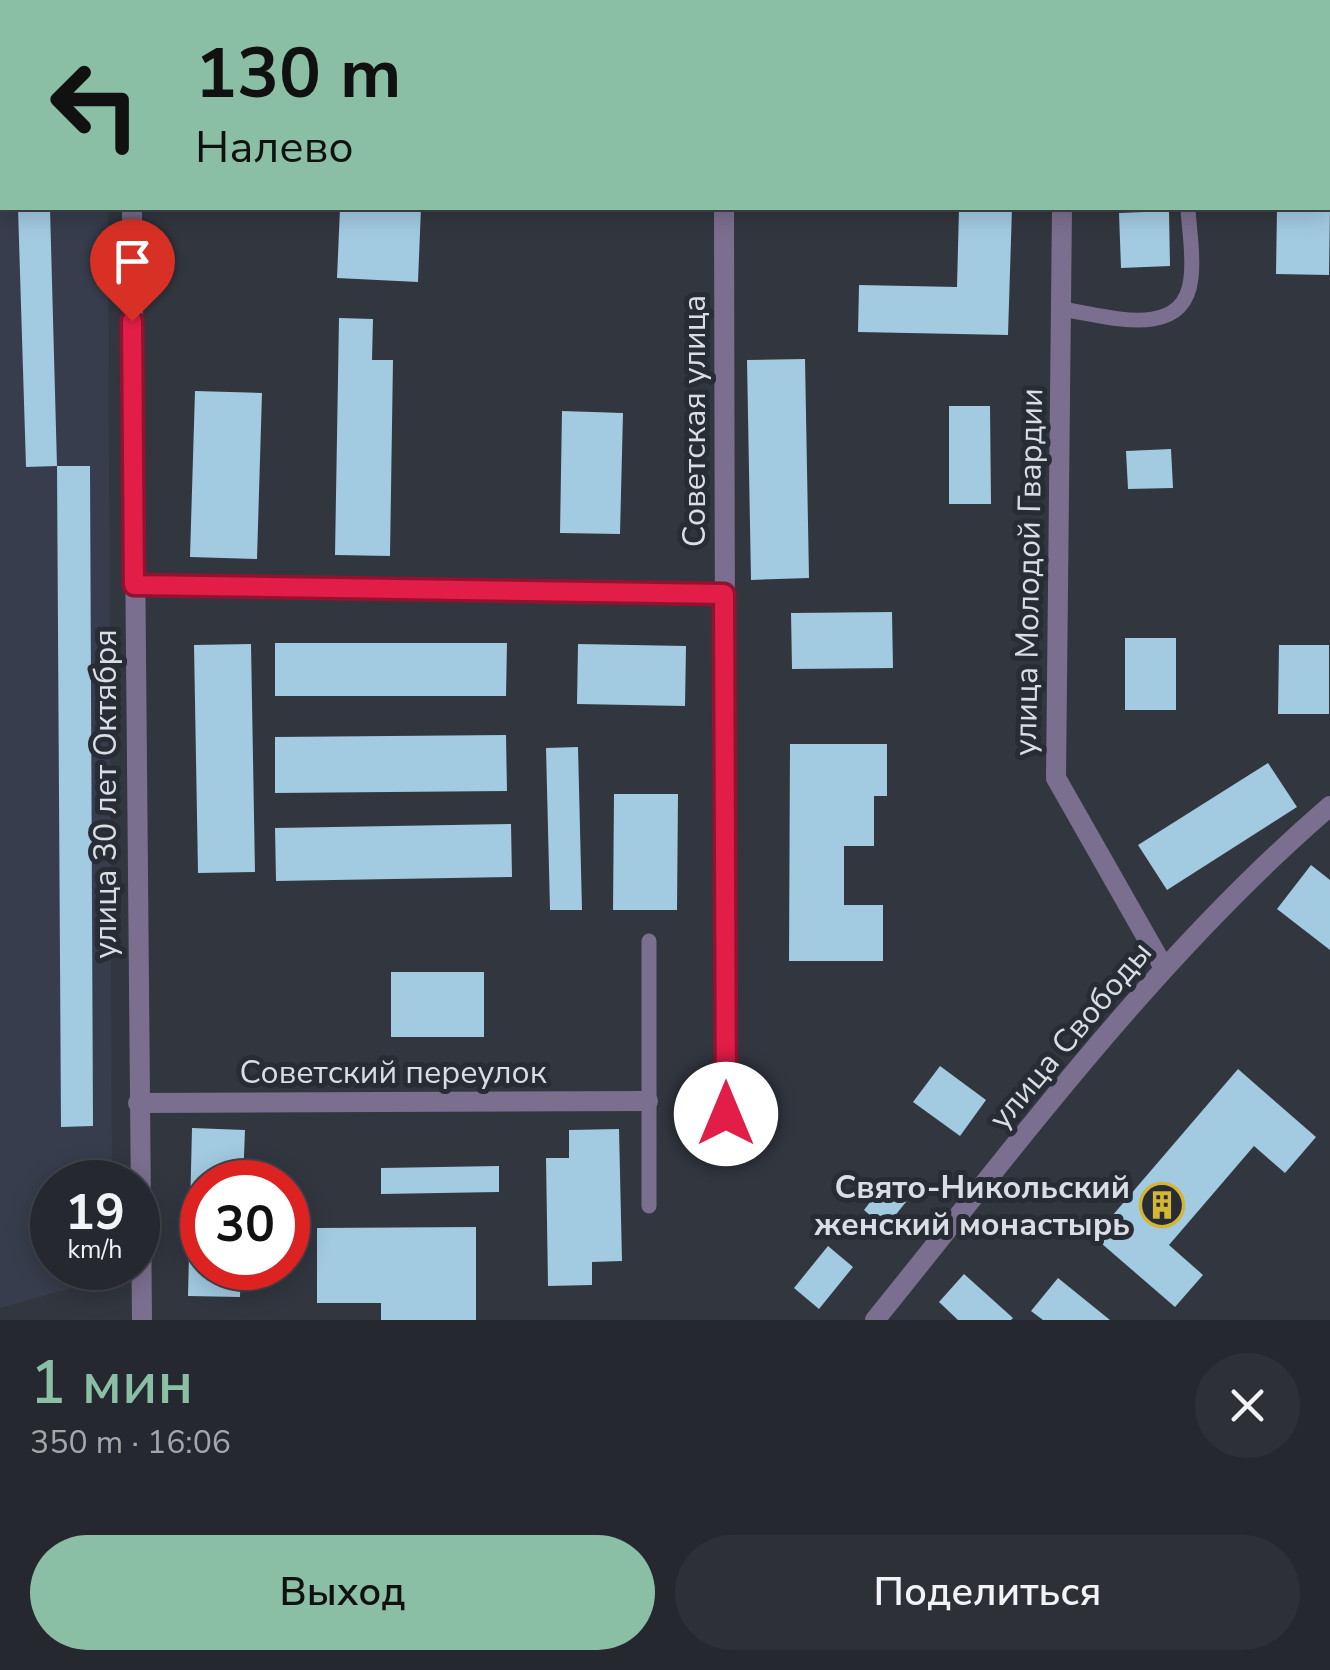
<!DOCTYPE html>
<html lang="ru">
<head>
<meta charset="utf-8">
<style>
  :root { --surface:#26282f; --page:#2e3037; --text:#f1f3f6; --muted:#a4a6aa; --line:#42444b; --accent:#8abfa5 }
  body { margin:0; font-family:"Nunito Sans",sans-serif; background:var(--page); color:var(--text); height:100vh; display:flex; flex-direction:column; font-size:38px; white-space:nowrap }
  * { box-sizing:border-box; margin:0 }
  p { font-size:32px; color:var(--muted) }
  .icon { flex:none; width:55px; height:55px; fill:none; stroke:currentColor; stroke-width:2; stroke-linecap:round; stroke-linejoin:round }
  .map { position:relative; height:1320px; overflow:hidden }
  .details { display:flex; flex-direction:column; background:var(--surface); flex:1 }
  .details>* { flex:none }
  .guide { position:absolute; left:0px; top:0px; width:1330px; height:210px; box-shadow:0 5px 25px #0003,0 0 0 2px var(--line); background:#8abfa5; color:#111; overflow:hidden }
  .speed { position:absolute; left:30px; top:1160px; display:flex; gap:20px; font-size:50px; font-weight:700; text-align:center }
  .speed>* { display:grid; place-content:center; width:130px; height:130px; border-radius:50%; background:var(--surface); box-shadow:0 5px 25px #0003,0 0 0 2px var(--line); line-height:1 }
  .speed small { font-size:25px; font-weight:400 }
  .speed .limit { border:15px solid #d22; background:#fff; color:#111 }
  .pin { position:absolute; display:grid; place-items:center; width:85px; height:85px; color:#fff; margin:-102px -42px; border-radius:50% 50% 50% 0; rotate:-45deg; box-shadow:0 0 10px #0007 }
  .pin .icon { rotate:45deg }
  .me { position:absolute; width:110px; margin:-55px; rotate:0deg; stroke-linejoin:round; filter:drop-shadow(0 0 8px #0008) }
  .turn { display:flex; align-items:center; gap:35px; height:210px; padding:0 30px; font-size:45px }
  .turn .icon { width:130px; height:130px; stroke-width:2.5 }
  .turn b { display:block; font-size:70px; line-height:85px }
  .round { display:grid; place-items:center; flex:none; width:105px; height:105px; border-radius:52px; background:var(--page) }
  .head { display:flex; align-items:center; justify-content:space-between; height:170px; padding:0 30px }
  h1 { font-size:60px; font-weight:600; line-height:75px; color:var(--accent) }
  .primary-button { display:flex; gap:20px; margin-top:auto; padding:20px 30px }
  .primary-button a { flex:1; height:115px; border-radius:60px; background:var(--accent); color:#111; font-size:40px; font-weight:600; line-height:115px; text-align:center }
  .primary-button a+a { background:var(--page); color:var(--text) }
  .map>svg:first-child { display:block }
  .built { fill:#373d4c }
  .building { fill:#a2cae1 }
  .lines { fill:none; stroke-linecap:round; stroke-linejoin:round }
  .service { stroke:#7b6f8f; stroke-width:15 }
  .minor { stroke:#7b6f8f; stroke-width:20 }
  .tertiary { stroke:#7b6f8f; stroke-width:20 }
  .route-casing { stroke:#92132f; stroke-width:25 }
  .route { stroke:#e11d48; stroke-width:18 }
  .labels { text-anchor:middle; stroke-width:10; stroke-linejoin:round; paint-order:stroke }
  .street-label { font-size:32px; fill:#dadde3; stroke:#282c35 }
  .poi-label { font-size:32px; font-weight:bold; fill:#dadde3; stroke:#282c35; text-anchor:end }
</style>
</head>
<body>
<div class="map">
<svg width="1330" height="1320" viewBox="0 0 1330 1320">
  <rect width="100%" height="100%" fill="#32363f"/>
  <path class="built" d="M 0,0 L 107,0 L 2,2 L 2,208 L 108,208 L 112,1182 L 52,1182 L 52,1268 L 112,1268 L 112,1277 L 0,1308 Z"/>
  <path class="building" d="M 18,208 L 50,208 L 57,466 L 90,466 L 93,1126 L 61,1127 L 57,466 L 26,467 Z
    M 340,208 L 421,208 L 418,282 L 337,278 Z
    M 959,208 L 1012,208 L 1008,335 L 858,332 L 859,285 L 957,287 Z
    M 1277,208 L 1330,208 L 1329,275 L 1276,274 Z
    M 1169,211 L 1170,266 L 1121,268 L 1119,213 Z
    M 339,318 L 373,319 L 372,360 L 393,360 L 390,556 L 335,555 Z
    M 805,359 L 809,578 L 751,580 L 747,360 Z
    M 195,391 L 262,393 L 257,559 L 190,557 Z
    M 949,406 L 990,406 L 991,504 L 949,504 Z
    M 562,411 L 623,413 L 620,534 L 560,533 Z
    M 1171,449 L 1173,488 L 1128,489 L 1126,451 Z
    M 892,612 L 893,668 L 792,669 L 791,613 Z
    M 1125,638 L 1176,638 L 1176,710 L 1125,710 Z
    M 275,643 L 507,643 L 506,696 L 275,696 Z
    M 251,644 L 255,872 L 198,873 L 194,645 Z
    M 578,644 L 686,646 L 685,706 L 577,704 Z
    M 1279,645 L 1329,645 L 1329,714 L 1278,714 Z
    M 506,735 L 507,791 L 275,793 L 275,737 Z
    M 790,744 L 887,744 L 887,796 L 874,796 L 874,846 L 844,846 L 844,905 L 883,905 L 883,961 L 789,961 Z
    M 578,747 L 582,910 L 550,910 L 546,748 Z
    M 1268,763 L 1297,807 L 1167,890 L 1138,845 Z
    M 614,794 L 678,794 L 677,910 L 613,910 Z
    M 511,824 L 512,877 L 276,881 L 275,828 Z
    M 1311,865 L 1330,880 L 1330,950 L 1277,909 Z
    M 391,972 L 484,972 L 484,1037 L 391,1037 Z
    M 940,1066 L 986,1100 L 960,1136 L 913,1102 Z
    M 1238,1069 L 1316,1137 L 1285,1173 L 1254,1146 L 1169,1245 L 1203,1275 L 1175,1307 L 1094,1237 Z
    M 192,1128 L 245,1130 L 243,1182 L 202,1182 L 202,1268 L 241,1268 L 240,1297 L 188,1296 Z
    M 619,1129 L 622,1261 L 592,1262 L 592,1285 L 548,1286 L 546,1158 L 569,1158 L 569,1130 Z
    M 499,1166 L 499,1192 L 381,1194 L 381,1168 Z
    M 884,1184 L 906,1202 L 885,1228 L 864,1210 Z
    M 476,1227 L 476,1320 L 381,1320 L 381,1303 L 317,1303 L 317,1228 Z
    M 828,1246 L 853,1267 L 819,1309 L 794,1288 Z
    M 964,1274 L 1013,1318 L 1011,1320 L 958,1320 L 939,1302 Z
    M 1058,1278 L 1110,1320 L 1043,1320 L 1031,1311 Z"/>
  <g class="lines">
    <path class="service" d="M 1064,2 L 1064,0
      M 1061,309 C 1105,315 1184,343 1191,278 C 1194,255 1189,230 1188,208
      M 649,941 L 649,1206"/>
    <path class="minor" d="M 1328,86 L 1330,86
      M 724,208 L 726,1114
      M 1062,208 L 1056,778 L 1164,968
      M 134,585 L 725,594
      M 138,1103 L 648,1101
      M 875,1320 C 1019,1142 1156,956 1330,806"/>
    <path class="tertiary" d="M 130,0 L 130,2
      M 132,208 L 142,1320"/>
  </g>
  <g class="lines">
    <defs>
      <path id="route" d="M 132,321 L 134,585 L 724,594 L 726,1114"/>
    </defs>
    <use href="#route" class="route-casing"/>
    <use href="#route" class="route"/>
  </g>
  <defs>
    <symbol id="building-ring" viewBox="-11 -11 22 22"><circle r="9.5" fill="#282c35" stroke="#d4b635" stroke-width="1.5"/><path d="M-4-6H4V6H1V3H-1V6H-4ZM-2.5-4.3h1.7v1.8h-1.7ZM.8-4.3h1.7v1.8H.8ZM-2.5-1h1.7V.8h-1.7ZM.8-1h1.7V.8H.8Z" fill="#d4b635"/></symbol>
  </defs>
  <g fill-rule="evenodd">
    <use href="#building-ring" x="1137" y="1180" width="50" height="50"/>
  </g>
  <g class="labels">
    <g class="street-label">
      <text transform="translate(694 421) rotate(-90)" y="11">Советская улица</text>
      <text transform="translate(1028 572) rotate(-89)" y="11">улица Молодой Гвардии</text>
      <text transform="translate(105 794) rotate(-90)" y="11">улица 30 лет Октября</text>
      <text transform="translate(1070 1035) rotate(-50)" y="11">улица Свободы</text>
      <text x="393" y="1083">Советский переулок</text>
    </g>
    <g class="poi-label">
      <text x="1130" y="1198">Свято-Никольский<tspan x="1130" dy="37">женский монастырь</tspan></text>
    </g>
  </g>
</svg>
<div class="speed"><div>19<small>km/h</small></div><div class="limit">30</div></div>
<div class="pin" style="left:132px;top:321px;background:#d93025"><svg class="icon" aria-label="arrive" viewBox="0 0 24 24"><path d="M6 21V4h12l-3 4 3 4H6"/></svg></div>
<svg class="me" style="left:726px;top:1114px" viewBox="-20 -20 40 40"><circle r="19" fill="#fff"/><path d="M0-13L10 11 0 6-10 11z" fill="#e11d48"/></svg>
<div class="guide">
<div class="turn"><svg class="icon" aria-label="left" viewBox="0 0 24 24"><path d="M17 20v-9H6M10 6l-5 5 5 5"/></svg><div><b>130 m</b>Налево</div></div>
</div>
</div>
<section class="details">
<div class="head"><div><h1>1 мин</h1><p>350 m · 16:06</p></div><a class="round"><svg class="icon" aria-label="close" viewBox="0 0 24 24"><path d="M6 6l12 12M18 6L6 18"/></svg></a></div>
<div class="primary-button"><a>Выход</a><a>Поделиться</a></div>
</section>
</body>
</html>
